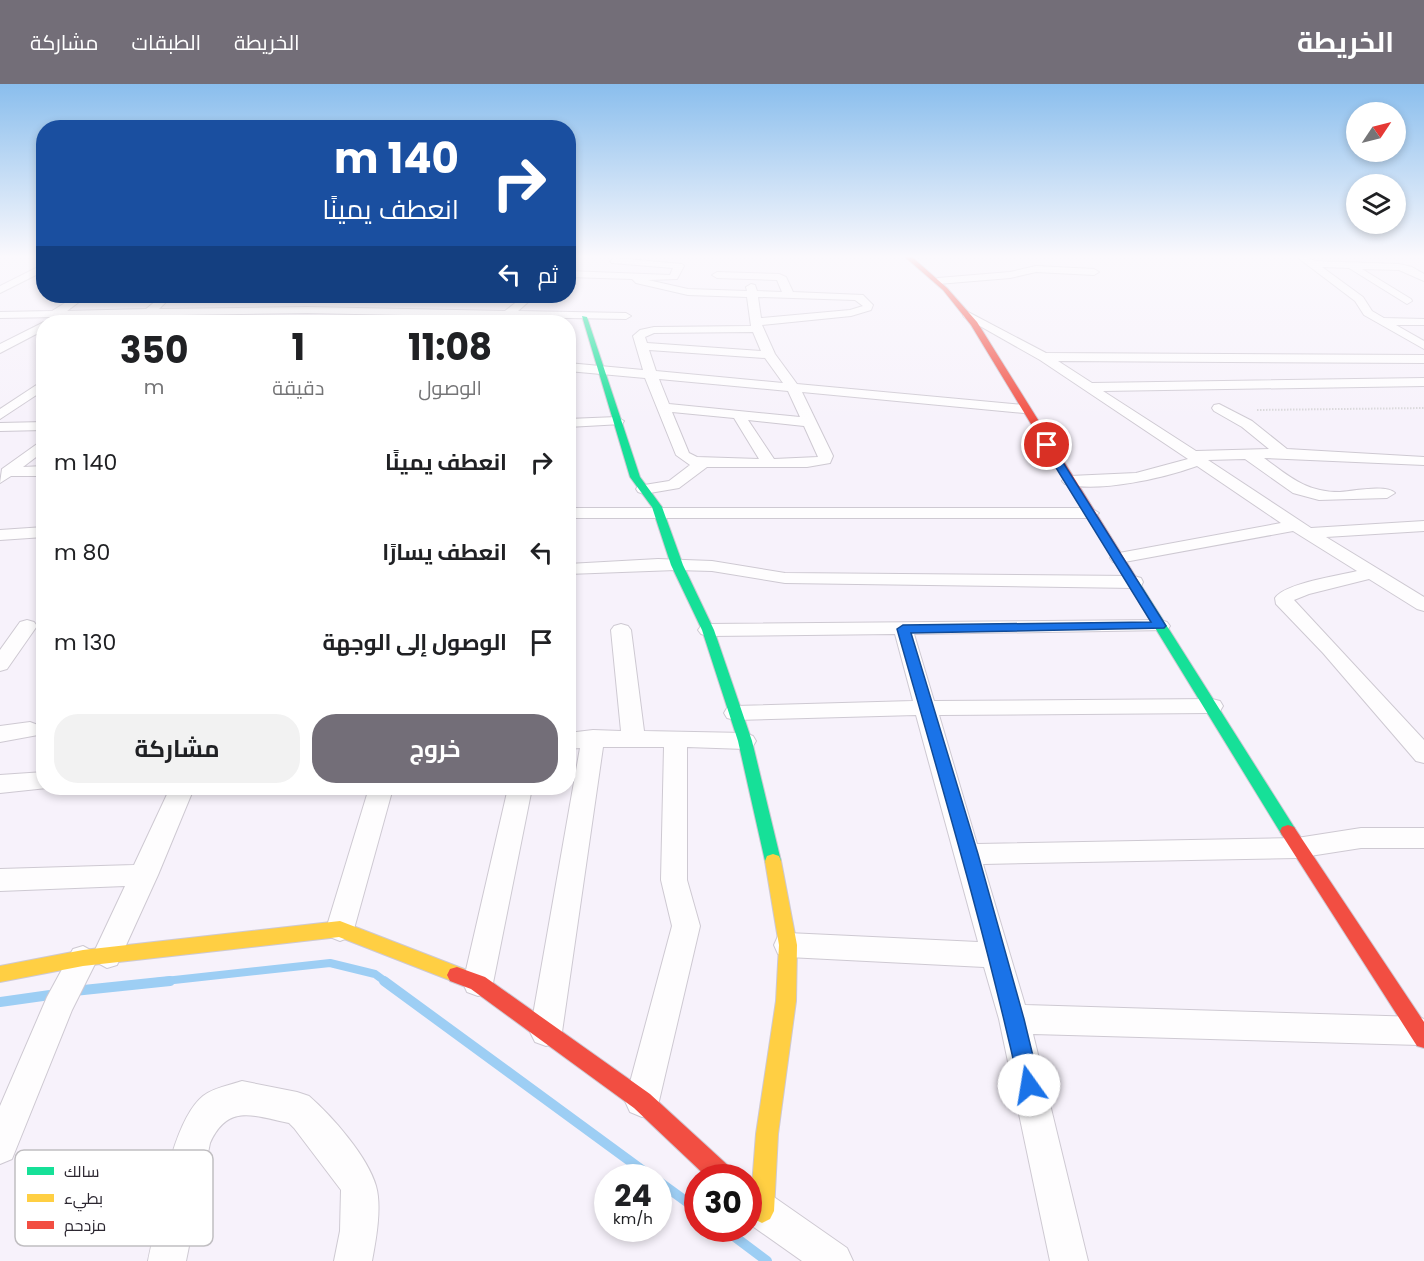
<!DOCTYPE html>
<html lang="ar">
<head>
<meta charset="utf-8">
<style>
  :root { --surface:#fff; --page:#f2f2f2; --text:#202124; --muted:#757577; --accent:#736e78 }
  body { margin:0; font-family:Poppins,Cairo,sans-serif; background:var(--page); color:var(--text); direction:rtl; height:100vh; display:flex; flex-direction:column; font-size:22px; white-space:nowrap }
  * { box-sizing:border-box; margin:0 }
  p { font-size:20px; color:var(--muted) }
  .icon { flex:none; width:33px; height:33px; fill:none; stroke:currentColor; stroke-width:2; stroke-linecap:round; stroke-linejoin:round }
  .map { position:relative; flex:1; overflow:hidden; direction:ltr }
  .side { position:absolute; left:36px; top:231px; width:540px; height:480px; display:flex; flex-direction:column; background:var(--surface); border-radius:24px; box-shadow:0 3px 9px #0003; direction:rtl }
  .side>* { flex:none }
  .top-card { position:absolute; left:36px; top:36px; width:540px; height:183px; border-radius:24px; box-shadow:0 3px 9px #0003; direction:rtl; background:#1a4fa0; color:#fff; overflow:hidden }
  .needle { width:39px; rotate:55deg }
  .tools { position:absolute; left:1346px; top:18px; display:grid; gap:12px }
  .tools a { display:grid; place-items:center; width:60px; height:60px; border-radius:50%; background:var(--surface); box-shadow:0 3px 9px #0003; font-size:30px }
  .speed { position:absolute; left:594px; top:1080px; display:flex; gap:12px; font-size:30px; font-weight:700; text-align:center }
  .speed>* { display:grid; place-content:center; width:78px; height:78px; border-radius:50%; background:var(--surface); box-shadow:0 3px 9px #0003; line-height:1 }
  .speed small { font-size:15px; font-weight:400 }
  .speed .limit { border:9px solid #d22; background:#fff; color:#111 }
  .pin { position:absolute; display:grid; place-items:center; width:51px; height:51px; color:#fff; margin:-26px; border:3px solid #fff; border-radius:50%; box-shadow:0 2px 6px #0007 }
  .me { position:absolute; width:66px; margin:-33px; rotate:347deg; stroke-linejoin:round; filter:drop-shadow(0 0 4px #0008) }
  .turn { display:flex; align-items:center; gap:21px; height:126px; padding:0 18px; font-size:27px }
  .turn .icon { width:78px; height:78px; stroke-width:2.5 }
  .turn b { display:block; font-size:42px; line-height:51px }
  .then { display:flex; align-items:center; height:57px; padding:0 18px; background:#0003; gap:12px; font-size:22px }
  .eta { display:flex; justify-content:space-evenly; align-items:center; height:102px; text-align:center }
  .eta b { font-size:36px; font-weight:700; line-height:42px }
  .action { display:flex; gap:12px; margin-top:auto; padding:12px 18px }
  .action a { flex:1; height:69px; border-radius:24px; background:var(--accent); color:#fff; font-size:24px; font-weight:700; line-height:69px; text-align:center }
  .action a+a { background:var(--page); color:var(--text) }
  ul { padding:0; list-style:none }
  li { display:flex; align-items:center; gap:18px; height:90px; padding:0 18px }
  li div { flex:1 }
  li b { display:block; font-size:22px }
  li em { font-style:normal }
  header { display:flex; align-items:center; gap:36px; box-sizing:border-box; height:84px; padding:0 30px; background:var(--accent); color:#fff }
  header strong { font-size:28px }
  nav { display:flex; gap:33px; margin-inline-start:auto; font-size:21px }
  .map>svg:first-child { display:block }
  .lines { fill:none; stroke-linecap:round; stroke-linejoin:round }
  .stream-far1 { stroke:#9dcef4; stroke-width:8 }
  .stream { stroke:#9dcef4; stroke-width:10 }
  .street-casing { stroke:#cec9d2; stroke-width:2 }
  .fast-casing { stroke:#cec9d2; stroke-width:2 }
  .slow-casing { stroke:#cec9d2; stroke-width:2 }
  .jam-casing { stroke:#cec9d2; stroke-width:2 }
  .path { stroke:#d8d7d9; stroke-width:2; stroke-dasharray:1.5 1.5; stroke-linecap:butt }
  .street { fill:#fefdfe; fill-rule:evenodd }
  .fast { fill:#16e098; fill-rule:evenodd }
  .slow { fill:#ffcf43; fill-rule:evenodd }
  .jam { fill:#f24e42; fill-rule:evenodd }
  .route { fill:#1a73e8; stroke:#114b97; stroke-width:1.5 }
  .key { fill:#fff; stroke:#c0bec1; stroke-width:1.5 }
  .key-label { font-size:16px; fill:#2c2731 }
</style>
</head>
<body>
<header>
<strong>الخريطة</strong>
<nav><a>الخريطة</a><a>الطبقات</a><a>مشاركة</a></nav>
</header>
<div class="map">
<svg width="1424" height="1177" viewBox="0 0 1424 1177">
  <rect width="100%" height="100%" fill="#f7f2fb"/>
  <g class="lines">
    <path class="stream-far1" d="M 156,898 L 330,879 L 375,890 L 386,898"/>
    <path class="stream" d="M 384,897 L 653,1094
      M 74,907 L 170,897
      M 0,918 L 57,910
      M 658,1097 L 698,1126
      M 723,1144 L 767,1177"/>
    <defs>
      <path id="street" d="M 1297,173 L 1308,173 L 1314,177 L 1399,180 L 1412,183 L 1424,190 L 1424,197 L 1399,186 L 1362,185 L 1411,215 L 1412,217 L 1407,220 L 1349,184 L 1322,183 L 1363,213 L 1372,227 L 1384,234 L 1424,235 L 1424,241 L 1396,241 L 1424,257 L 1424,265 L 1364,231 L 1355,217 Z
        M 615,174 L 682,180 L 684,182 L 677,195 L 648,196 L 688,205 L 747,207 L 746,203 L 751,200 L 755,201 L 757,207 L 782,208 L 777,196 L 717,194 L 712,191 L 717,188 L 779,190 L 786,193 L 793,208 L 863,211 L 873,221 L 871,226 L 851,232 L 762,241 L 775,270 L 797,300 L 1024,321 L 1031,325 L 1024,329 L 802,308 L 833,372 L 830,379 L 807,383 L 707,383 L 679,404 L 644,410 L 638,408 L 636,405 L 638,402 L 669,397 L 690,381 L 676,371 L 645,294 L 568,287 L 568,279 L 643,286 L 633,252 L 640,246 L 654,243 L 751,242 L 747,213 L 688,211 L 636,199 L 632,195 L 568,193 L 568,187 L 670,191 L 673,184 L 612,179 L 610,177 ZM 758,213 L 855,216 L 863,222 L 850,226 L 761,234 ZM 753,248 L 761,267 L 647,259 L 645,253 L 654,249 ZM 649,266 L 765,274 L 783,299 L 656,287 ZM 659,295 L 788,307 L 800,333 L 669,320 ZM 672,328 L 734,334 L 759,375 L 697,373 L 689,369 ZM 748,336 L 804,342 L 818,373 L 774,375 Z
        M 44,180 L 44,187 L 0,209 L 0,202 Z
        M 1036,182 L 1094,185 L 1099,188 L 1094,191 L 1036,188 L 1010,194 L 938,200 L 933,197 L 938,194 L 1010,188 Z
        M 76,212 L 87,212 L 67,227 L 146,225 L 162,212 L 172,212 L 159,225 L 307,223 L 505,227 L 524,212 L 535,212 L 518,227 L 626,229 L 631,232 L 626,235 L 511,233 L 505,238 L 501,237 L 500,233 L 307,229 L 0,234 L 0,228 L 52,227 Z
        M 968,228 L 1046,269 L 1424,271 L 1424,279 L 1058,277 L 1092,299 L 1424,294 L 1424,302 L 1103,307 L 1196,367 L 1269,365 L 1242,343 L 1214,327 L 1212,324 L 1214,321 L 1219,320 L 1252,337 L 1287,365 L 1424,373 L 1424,381 L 1264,374 C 1290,393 1306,408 1340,408 C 1353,407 1387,400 1395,409 L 1387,414 L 1319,416 L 1293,409 L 1245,375 L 1208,376 L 1311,444 L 1424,437 L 1424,447 L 1326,453 L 1424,513 L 1424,527 L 1417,525 L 1369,495 L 1309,510 L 1294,516 L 1424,656 L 1424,679 L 1416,677 L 1323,569 L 1276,520 L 1275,514 C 1285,499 1338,492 1357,487 L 1293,447 L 1119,479 L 1113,478 L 1110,474 L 1113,470 L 1119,469 L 1281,439 L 1197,382 C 1164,394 1099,409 1065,400 L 1062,397 L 1065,394 L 1070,392 L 1136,389 L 1188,375 L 1040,276 L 964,233 L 963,231 Z
        M 44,238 L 47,238 L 44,238 L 44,246 L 0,269 L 0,260 Z
        M 44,296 L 44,306 L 0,335 L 0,325 Z
        M 617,333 L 624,337 L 622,340 L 568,343 L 568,335 Z
        M 44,338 L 44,346 L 0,347 L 0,339 Z
        M 44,355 L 44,367 L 23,383 L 44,382 L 44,392 L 11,392 L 0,399 L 2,385 Z
        M 568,424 L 1091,424 L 1099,429 L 1091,434 L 568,434 Z
        M 44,443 L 44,453 L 0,456 L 0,446 Z
        M 658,475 L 712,477 L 785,489 L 1134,492 L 1141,494 L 1143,498 L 1141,502 L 1134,504 L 785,499 L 712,487 L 676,486 L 568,490 L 568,480 Z
        M 27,536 L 34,538 L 37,542 L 7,585 L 0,587 L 0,566 L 20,538 Z
        M 1160,536 L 1167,538 L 1170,542 L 1167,546 L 914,550 L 934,617 L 1212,615 L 1220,617 L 1223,622 L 1220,627 L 1212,629 L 939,631 L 977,760 L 1297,754 L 1361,744 L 1424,744 L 1424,764 L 1361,764 L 1297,774 L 983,780 L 1025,921 L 1419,933 L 1424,935 L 1424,959 L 1419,961 L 1033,950 L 1088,1177 L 1050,1177 L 999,935 L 984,883 L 788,873 L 778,870 L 774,861 L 778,852 L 788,849 L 978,858 L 916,631 L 735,636 L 727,634 L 724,629 L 727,624 L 735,622 L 913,617 L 895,550 L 708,552 L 701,550 L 698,546 L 701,542 L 708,540 Z
        M 621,540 L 628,542 L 631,546 L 644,647 L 745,649 L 753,652 L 756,657 L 753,662 L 745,665 L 687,663 L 687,796 L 700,842 L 659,1017 L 654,1028 L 642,1033 L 630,1028 L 625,1017 L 672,842 L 661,796 L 664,663 L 603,663 L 562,948 L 557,958 L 546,962 L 535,958 L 530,948 L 580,664 L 568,665 L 568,649 L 593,646 L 621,647 L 611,546 L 614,542 Z
        M 30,638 L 38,641 L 41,646 L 38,651 L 0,658 L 0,642 Z
        M 44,688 L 44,704 L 47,704 L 0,709 L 0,691 Z
        M 170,704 L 194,704 L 158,791 L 117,881 L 107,884 L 96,878 L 72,926 L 12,1075 L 0,1080 L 0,1022 L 47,913 L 73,865 L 83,862 L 94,868 L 125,802 L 0,807 L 0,785 L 134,781 Z
        M 369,704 L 393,704 L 354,845 L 350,853 L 340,857 L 330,853 L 326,845 Z
        M 508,704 L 532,704 L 493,899 L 489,908 L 478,912 L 467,908 L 463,899 Z
        M 242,997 L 297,1008 L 309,1012 C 332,1032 368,1073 376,1102 C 382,1123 376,1156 372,1177 L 334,1177 L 340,1147 L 341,1106 L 294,1044 L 289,1039 C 254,1032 228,1019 210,1059 L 186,1177 L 148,1177 C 158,1134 170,1039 203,1012 C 213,1004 230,1001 242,997 Z
        M 758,1106 L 771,1111 L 847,1164 L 853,1177 L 802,1177 L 748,1139 L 748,1110 Z"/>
      <path id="fast" d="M 582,232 L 587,233 L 640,393 L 662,423 L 683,481 L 714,546 L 752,657 L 781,777 L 779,782 L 773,784 L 767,782 L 765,777 L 738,657 L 702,546 L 671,481 L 652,423 L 630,393 Z
        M 1133,494 L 1139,498 L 1294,743 L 1296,747 L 1294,751 L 1288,753 L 1282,751 L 1127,498 Z"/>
      <path id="slow" d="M 773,770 L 779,772 L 781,777 L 797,861 L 796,917 L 778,1050 L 774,1127 L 770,1135 L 762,1139 L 754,1135 L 750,1127 L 756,1050 L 776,917 L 779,861 L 765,777 L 767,772 Z
        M 340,837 L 464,885 L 467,891 L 464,897 L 457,899 L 339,853 L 83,882 L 0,898 L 0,882 L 83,866 Z"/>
      <path id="jam" d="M 905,173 L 912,173 L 947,204 L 977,238 L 1139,498 L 1137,501 L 1133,502 L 1127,498 L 971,241 L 943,206 Z
        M 1288,741 L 1294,743 L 1424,938 L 1424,964 L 1417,962 L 1282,751 L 1280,747 L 1282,743 Z
        M 457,883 L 485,893 L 650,1010 L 733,1086 L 736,1094 L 708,1094 L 634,1024 L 471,905 L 450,897 L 447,891 L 450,885 Z"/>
    </defs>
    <use href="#street" class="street-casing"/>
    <use href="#fast" class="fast-casing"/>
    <use href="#slow" class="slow-casing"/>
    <use href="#jam" class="jam-casing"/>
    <path class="path" d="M 1257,326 L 1424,324"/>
    <use href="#street" class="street"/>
    <use href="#fast" class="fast"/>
    <use href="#slow" class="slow"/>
    <use href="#jam" class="jam"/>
  </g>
  <linearGradient id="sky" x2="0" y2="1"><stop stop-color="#8abeed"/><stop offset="0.51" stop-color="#fbf9fd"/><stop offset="1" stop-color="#fbf9fd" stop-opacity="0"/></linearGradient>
  <rect width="1424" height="338" fill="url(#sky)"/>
  <path class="route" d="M 1047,358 L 1052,361 L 1166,542 L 1164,544 L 911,549 L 978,770 L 1024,935 L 1040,1001 L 1037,1008 L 1029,1011 L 1022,1008 L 1019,1001 C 985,847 940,696 897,545 L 903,541 L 1151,538 L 1042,361 Z"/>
  <rect x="15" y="1066" width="198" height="96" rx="9" class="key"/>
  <rect x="27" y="1083" width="27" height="8" fill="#16e098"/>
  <rect x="27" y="1110" width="27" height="8" fill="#ffcf43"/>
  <rect x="27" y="1137" width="27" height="8" fill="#f24e42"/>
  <g class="key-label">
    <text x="64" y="1093">سالك</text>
    <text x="64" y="1120">بطيء</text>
    <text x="64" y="1147">مزدحم</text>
  </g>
</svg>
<div class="tools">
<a><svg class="needle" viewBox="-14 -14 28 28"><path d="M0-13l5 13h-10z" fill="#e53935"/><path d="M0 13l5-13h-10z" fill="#757577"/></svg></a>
<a><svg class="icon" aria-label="layers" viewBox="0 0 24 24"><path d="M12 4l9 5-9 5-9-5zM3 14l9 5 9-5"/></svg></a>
</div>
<div class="speed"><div>24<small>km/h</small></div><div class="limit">30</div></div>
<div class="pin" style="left:1047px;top:361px;background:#d93025"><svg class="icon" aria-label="arrive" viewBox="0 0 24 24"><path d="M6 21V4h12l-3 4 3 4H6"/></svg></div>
<svg class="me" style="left:1029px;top:1001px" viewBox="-20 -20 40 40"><circle r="19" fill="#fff"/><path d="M0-13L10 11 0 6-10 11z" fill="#1a73e8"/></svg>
<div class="top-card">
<div class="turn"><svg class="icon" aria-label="right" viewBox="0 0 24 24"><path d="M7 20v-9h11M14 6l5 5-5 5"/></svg><div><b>140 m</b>انعطف يمينًا</div></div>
<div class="then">ثم<svg class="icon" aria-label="left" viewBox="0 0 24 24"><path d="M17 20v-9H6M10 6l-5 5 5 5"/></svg></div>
</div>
<section class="side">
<div class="eta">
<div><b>11:08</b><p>الوصول</p></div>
<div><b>1</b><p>دقيقة</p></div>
<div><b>350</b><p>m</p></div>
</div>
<ul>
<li><svg class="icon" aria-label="right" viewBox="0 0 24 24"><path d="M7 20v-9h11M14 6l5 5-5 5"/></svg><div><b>انعطف يمينًا</b></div><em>140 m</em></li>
<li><svg class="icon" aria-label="left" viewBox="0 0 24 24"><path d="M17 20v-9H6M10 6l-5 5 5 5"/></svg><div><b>انعطف يسارًا</b></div><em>80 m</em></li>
<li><svg class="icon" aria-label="arrive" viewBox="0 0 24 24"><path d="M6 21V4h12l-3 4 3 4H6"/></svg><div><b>الوصول إلى الوجهة</b></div><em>130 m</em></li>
</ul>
<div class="action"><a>خروج</a><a>مشاركة</a></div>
</section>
</div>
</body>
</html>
